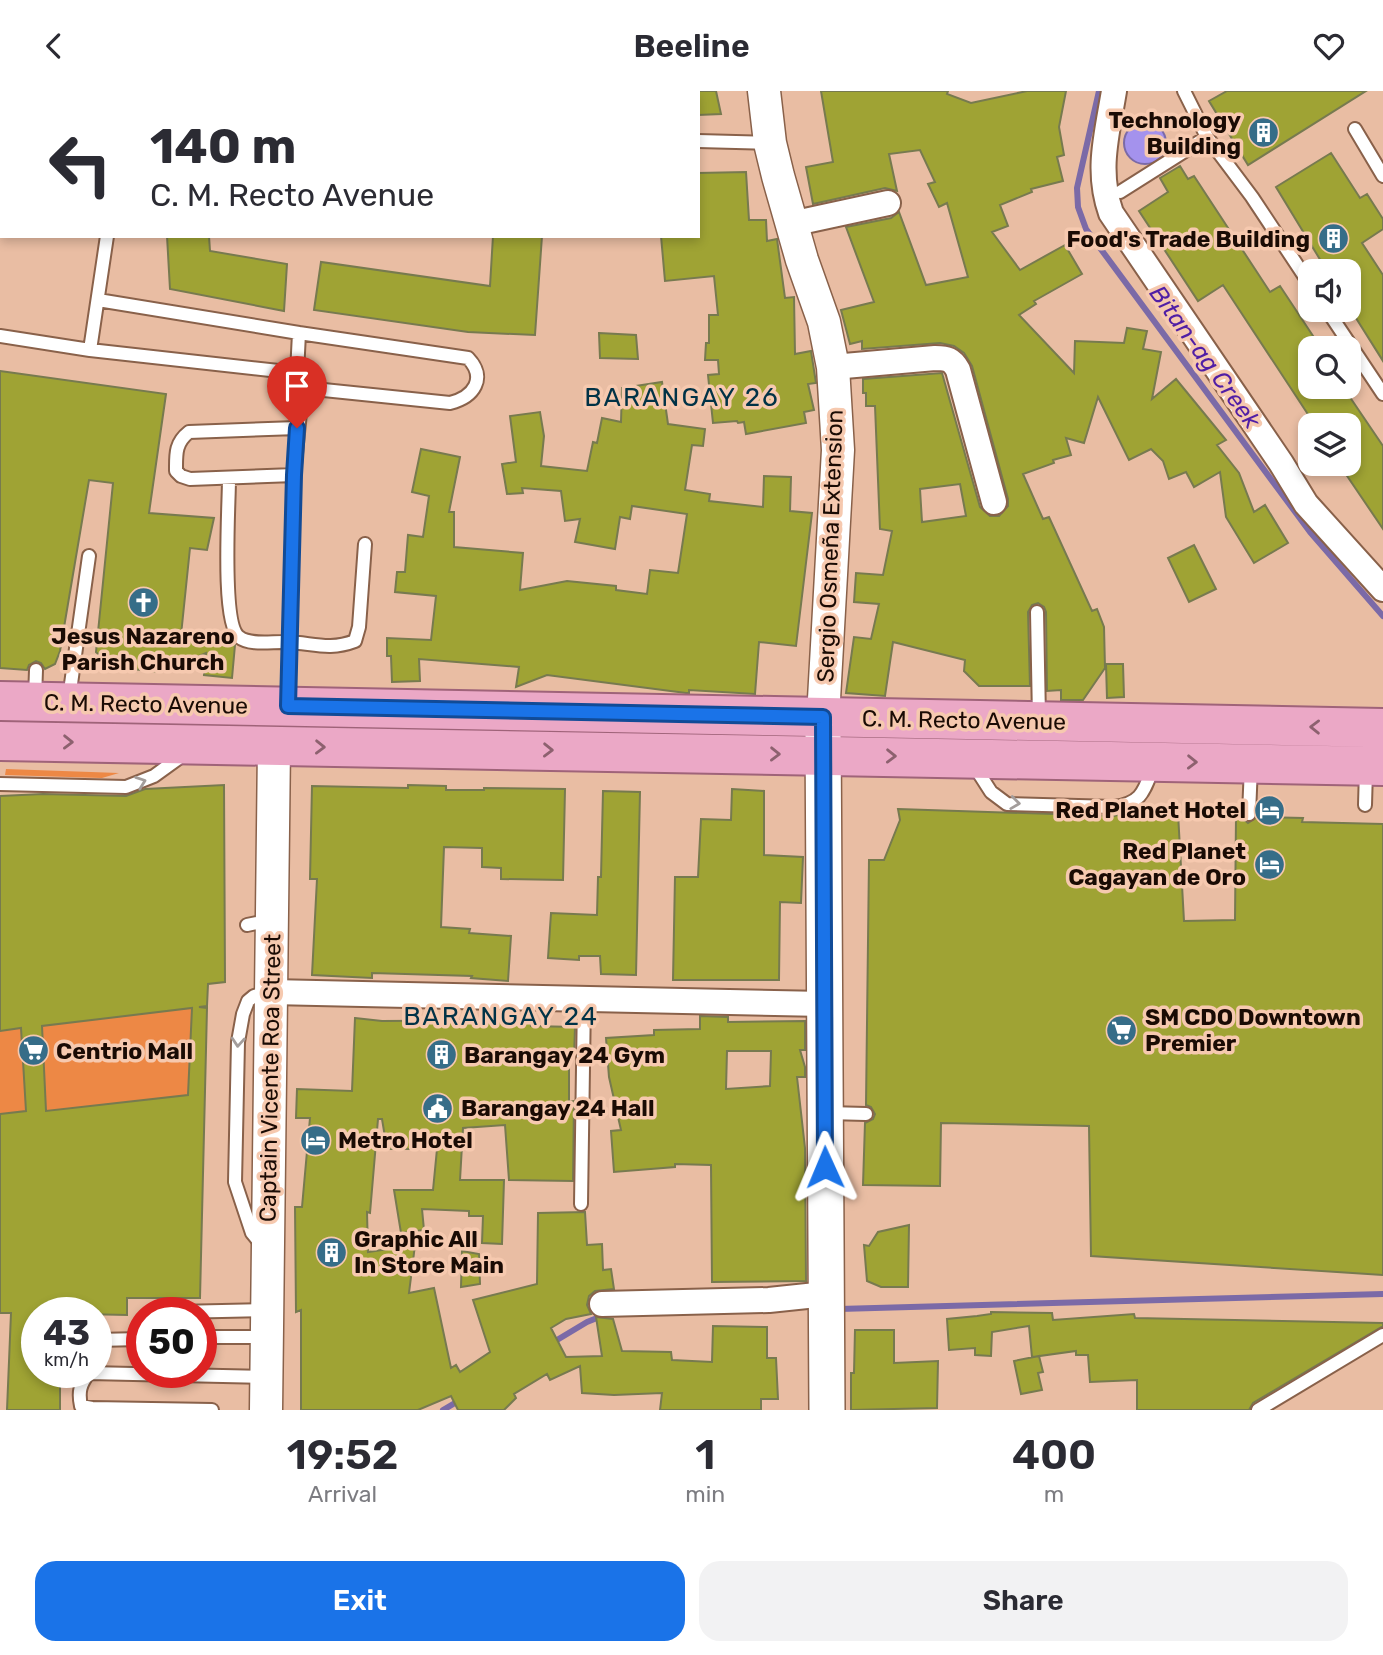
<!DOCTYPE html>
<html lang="en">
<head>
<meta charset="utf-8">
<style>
  :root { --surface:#fff; --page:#f2f2f3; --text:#2b2b33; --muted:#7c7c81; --accent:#1a73e8 }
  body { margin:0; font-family:Rubik,sans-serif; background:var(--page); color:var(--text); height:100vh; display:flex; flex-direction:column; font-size:26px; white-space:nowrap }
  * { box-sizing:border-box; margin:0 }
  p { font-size:23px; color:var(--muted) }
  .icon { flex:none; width:38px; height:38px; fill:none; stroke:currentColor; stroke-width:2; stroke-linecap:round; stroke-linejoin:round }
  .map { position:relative; height:1319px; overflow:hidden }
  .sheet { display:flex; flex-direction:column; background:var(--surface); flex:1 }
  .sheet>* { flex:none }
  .top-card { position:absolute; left:0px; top:0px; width:700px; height:147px; box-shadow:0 4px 10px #0003; background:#fff; color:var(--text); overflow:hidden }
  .controls { position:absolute; left:1298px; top:168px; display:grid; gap:14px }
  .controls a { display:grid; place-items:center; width:63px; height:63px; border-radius:14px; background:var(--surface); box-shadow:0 4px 10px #0003; font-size:35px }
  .speed { position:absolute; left:21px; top:1206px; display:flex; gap:14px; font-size:35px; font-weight:700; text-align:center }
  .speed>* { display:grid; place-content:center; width:91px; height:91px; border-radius:50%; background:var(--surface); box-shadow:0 4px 10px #0003; line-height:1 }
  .speed small { font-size:18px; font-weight:400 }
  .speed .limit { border:10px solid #d22; background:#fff; color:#111 }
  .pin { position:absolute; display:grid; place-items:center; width:60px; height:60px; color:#fff; margin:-72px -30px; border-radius:50% 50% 50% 0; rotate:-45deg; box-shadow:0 0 7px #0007 }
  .pin .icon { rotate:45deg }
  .me { position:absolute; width:77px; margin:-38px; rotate:359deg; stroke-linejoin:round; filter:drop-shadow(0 0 5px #0008) }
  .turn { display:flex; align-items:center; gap:24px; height:147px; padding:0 35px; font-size:32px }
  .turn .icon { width:91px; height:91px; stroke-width:2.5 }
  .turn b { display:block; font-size:49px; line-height:60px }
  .eta { display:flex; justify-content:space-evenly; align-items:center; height:119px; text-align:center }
  .eta b { font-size:42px; font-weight:600; line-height:49px }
  .action { display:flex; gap:14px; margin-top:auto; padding:14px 35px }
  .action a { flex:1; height:80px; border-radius:21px; background:var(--accent); color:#fff; font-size:28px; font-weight:600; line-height:80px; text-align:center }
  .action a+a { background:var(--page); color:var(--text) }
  header { display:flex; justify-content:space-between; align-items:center; height:91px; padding:0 35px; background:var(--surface); font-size:32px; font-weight:600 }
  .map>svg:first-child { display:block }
  .green { fill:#ed8845 }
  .water { fill:#a492ed; stroke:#7b6aa7; stroke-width:2 }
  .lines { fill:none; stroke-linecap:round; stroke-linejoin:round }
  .stream { stroke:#7b6aa7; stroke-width:6 }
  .building { fill:#9fa334; stroke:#777a4f; stroke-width:2; fill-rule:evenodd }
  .service-casing { stroke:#89614a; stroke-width:16 }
  .minor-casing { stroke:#89614a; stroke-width:28 }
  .tertiary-casing { stroke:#89614a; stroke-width:35 }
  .secondary-casing { stroke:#89614a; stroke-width:38 }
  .trunk-casing { stroke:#9f6379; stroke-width:42 }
  .service { stroke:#fff; stroke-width:12 }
  .minor { stroke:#fff; stroke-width:24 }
  .tertiary { stroke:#fff; stroke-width:32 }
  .secondary { stroke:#fff; stroke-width:35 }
  .trunk { stroke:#eba8c6; stroke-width:38 }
  .oneway { stroke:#8d616f }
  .oneway2 { stroke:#a39d9b }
  .route-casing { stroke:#114b97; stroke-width:18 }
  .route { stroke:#1a73e8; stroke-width:12 }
  .labels { text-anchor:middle; stroke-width:7; stroke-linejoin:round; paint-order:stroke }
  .poi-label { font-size:23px; font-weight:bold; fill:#1a0b04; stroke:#f6c9af; text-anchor:start }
  .street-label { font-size:23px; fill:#1a0b04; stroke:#f6c9af }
  .water-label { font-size:24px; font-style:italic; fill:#501ea5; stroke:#f6c9af }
  .quarter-label { font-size:26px; letter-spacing:2px; fill:#013246; stroke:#f6c9af }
</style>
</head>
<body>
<header><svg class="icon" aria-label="back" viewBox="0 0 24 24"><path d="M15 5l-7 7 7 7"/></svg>Beeline<svg class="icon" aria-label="heart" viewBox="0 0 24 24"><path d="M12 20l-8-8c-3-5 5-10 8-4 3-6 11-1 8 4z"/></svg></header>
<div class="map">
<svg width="1383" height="1319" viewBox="0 0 1383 1319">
  <rect width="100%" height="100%" fill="#e9bda3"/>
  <path class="green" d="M 6,678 L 119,682 L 102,687 L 5,684 Z
    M 192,917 L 188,1004 L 46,1020 L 42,935 Z
    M 21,937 L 26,1020 L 0,1023 L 0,940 Z"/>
  <path class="water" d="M1124 52a21 21 0 1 1 42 0a21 21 0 1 1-42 0Z"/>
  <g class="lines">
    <path class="stream" d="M 1099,0 L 1077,97 L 1078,116 L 1086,138 L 1310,441 L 1383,525
      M 839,1218 L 1383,1203
      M 552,1252 L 587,1231 L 607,1223
      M 443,1319 L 460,1309"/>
  </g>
  <path class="building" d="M 698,0 L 716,0 L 721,23 L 698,24 Z
    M 821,0 L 948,0 L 947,3 L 971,12 L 1027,0 L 1066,0 L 1059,36 L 1064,64 L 1057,66 L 1063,90 L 1031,98 L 1032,101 L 1000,114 L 1008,135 L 992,141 L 1020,179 L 1065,154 L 1082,183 L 1034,210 L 1036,213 L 1019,224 L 1074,282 L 1075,250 L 1124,252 L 1127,237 L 1147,240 L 1143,258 L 1161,261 L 1152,308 L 1176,288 L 1226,349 L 1217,354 L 1239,382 L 1254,421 L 1265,414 L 1288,452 L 1254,472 L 1226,426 L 1220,381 L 1194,396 L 1186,381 L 1169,388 L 1163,370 L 1151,358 L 1129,369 L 1098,306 L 1084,352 L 1066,347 L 1071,364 L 1053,369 L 1054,372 L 1023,383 L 1043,428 L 1049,426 L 1092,520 L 1097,518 L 1104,536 L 1105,577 L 1083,609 L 1061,609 L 1061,599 L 1047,600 L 1046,521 L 1044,516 L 1038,512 L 1032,514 L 1028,521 L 1030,595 L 979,595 L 964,580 L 965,569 L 893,551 L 885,605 L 846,602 L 854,546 L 871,548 L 879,513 L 854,511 L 856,482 L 883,484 L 892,440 L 880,438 L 875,315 L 866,315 L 866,302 L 863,302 L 863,288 L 942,282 L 980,416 L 990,425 L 999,425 L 1008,415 L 1008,408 L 972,275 L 964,262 L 954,255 L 940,252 L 862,258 L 862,250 L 850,253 L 841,219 L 874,211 L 846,136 L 891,127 L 899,121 L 926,194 L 968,186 L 947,112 L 939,116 L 928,93 L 935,91 L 920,59 L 889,63 L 897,100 L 885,97 L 813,113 L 806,76 L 833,71 ZM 960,393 L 966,425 L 922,431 L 920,398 Z
    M 1227,0 L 1366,0 L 1248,74 L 1209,10 Z
    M 1331,62 L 1360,107 L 1367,103 L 1383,128 L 1383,138 L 1362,152 L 1383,184 L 1383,270 L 1349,216 L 1349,180 L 1327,180 L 1276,96 Z
    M 1180,75 L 1188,88 L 1194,85 L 1270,201 L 1280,195 L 1321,257 L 1311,257 L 1311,296 L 1343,296 L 1383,355 L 1383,438 L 1339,373 L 1349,373 L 1349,334 L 1315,334 L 1223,194 L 1198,210 L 1139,120 L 1168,101 L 1160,87 Z
    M 746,81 L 749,129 L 766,129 L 767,150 L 777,148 L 785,207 L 794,206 L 795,263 L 811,260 L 816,292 L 808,293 L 814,319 L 804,321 L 806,332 L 746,343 L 744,331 L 738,332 L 737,330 L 713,332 L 708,284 L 719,283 L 718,269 L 705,269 L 706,252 L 709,252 L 709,224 L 718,224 L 714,185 L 665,190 L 661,145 L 698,145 L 698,82 Z
    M 167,145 L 209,145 L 210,160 L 287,173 L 284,220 L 170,198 Z
    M 493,145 L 542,145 L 535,244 L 468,241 L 314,219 L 321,171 L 490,195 Z
    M 599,242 L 636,244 L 638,268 L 600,267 Z
    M 0,280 L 166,303 L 149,422 L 214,427 L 207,459 L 190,457 L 181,544 L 230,549 L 235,554 L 232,587 L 204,584 L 206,562 L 161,581 L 113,576 L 96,561 L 113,392 L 89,389 L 60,560 L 55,573 L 45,578 L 41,572 L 36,570 L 29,574 L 27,579 L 0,577 Z
    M 662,291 L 668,333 L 705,338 L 703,355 L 692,354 L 685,399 L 710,403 L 709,410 L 763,416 L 764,385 L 791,386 L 790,420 L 812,422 L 796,555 L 759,551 L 755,603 L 689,599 L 689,602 L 686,602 L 547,584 L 516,596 L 519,576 L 419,568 L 420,590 L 392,591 L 391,565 L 387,565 L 387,547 L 431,549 L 436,505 L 395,501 L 397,481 L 405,481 L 408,444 L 423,446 L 429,405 L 412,401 L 421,358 L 460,366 L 449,421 L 454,421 L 454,456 L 523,462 L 520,499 L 567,490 L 616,495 L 616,499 L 647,503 L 650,479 L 678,482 L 687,423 L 632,415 L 630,428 L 620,426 L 615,458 L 575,451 L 580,428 L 565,430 L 561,400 L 522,397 L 523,402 L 507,403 L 502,373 L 516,371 L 510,325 L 540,321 L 544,345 L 541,375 L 587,380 L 593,351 L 597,352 L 602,327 L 621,331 L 622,297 Z
    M 1194,454 L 1216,498 L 1189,511 L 1168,467 Z
    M 1106,573 L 1123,573 L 1124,606 L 1107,607 Z
    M 224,694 L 225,891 L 208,893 L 207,915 L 199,916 L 207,917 L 200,1207 L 127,1207 L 127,1224 L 37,1222 L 37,1281 L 60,1281 L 60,1319 L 7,1319 L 11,1222 L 0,1222 L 0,1023 L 26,1020 L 21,937 L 0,940 L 0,705 L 43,703 L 126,705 L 145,698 ZM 192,917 L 188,1004 L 46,1020 L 42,935 Z
    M 408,694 L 446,695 L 446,699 L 484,699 L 484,697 L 565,698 L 563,789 L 501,788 L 501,777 L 482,776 L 482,757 L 444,756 L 441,836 L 470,838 L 469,842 L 511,845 L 508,890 L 471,887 L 472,885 L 372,882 L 372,887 L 312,884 L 317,788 L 310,788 L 312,695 L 408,697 Z
    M 732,698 L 764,700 L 764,764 L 803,766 L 801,812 L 780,811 L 779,889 L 673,889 L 675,786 L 698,786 L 701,728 L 731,729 Z
    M 603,700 L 640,701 L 636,884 L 601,883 L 600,865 L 579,865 L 579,869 L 548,867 L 551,822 L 597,824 L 598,786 L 601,786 Z
    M 898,718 L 1114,725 L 1129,721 L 1178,722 L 1184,830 L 1235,829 L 1236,726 L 1241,726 L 1248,732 L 1257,726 L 1303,727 L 1302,731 L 1383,733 L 1383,1184 L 1091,1165 L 1089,1035 L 941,1032 L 940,1095 L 863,1094 L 865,1032 L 873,1028 L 875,1023 L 871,1016 L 866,1014 L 869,769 L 884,769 L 900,729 Z
    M 700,925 L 728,926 L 728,931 L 805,930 L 805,959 L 800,959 L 805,976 L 805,986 L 797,986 L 805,1057 L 806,1190 L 712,1191 L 711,1074 L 675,1073 L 675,1076 L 614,1081 L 611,1040 L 621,1039 L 609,986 L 606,947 L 654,944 L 654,939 L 700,938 ZM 727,960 L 771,960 L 770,995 L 726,998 Z
    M 355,927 L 382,930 L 531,929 L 531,935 L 575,936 L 574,965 L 569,965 L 569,1011 L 574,1010 L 573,1090 L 509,1089 L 505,1034 L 463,1037 L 460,1089 L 504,1089 L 502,1153 L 482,1152 L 483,1125 L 469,1125 L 469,1120 L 422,1118 L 424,1139 L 401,1142 L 394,1099 L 433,1099 L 437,1058 L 387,1058 L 382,1028 L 378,1028 L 370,1122 L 367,1121 L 368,1161 L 415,1154 L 409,1202 L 434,1197 L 451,1277 L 456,1274 L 460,1281 L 490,1261 L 473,1209 L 537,1193 L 538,1122 L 585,1121 L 587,1154 L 602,1153 L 603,1179 L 611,1178 L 614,1198 L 595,1200 L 589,1205 L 587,1214 L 591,1223 L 566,1228 L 551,1237 L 566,1266 L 602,1265 L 596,1226 L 613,1228 L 622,1260 L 671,1261 L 672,1269 L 712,1271 L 713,1235 L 767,1236 L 767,1267 L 776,1267 L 778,1308 L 761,1308 L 761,1319 L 660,1319 L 662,1302 L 614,1304 L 582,1302 L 580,1275 L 550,1289 L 547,1283 L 514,1303 L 516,1307 L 504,1319 L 458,1319 L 451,1305 L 418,1319 L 301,1319 L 301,1219 L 296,1221 L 295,1116 L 302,1116 L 310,1027 L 296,1027 L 297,998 L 352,1000 Z
    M 909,1134 L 908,1196 L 881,1196 L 867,1190 L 864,1154 L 869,1155 L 878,1141 Z
    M 462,1160 L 479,1163 L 480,1193 L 461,1196 Z
    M 991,1221 L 1052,1222 L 1053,1229 L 1134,1223 L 1135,1227 L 1383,1232 L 1383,1235 L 1253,1312 L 1249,1319 L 1137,1319 L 1137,1289 L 1090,1291 L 1088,1264 L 1076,1264 L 1076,1260 L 1032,1266 L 1029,1235 L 992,1241 L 991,1265 L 975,1264 L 975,1257 L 949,1259 L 947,1228 L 977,1225 L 991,1223 Z
    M 855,1239 L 894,1239 L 894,1272 L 938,1270 L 937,1317 L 851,1319 L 851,1282 L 854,1282 Z
    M 1039,1265 L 1043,1281 L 1038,1282 L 1042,1299 L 1021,1303 L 1014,1270 Z"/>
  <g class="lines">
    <defs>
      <path id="service" d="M 1184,0 L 1207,46 L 1252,106 L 1311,195
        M 0,8 L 2,9
        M 1355,38 L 1383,85
        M 698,50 L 770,52
        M 0,95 L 2,95
        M 1120,101 L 1207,46
        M 98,209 L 299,242
        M 1327,219 L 1383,303
        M 0,245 L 90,259 L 297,282
        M 90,259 L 107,145
        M 294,384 L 190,388 L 181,385 L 176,380 C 176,363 175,352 189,341 L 297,337
        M 229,388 C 229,415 221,532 239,546 C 250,555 274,550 287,551 C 313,552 329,560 355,550 L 359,536 L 365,453
        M 1037,521 L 1039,627
        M 35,607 L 36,579
        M 69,607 L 89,465
        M 288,612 L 294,384 L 301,311 L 297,282 L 299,242 L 468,267 C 487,287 474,306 450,312 L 314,298 L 300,298
        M 973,673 L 991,701 L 1007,713 L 1114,716 C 1143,712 1144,699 1154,674
        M 0,693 L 126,696 L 154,685 L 183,664
        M 1365,714 L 1366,679
        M 1249,723 L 1251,675
        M 247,834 L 272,829
        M 828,1022 L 866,1023
        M 581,1113 L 584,908
        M 261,1153 L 252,1142 L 235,1091 L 238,951 L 243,923 L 248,910 L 254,905 L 271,901
        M 176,1221 L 266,1219
        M 201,1246 L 266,1246
        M 96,1249 L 142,1248
        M 212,1319 L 92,1317 L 81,1315 C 78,1301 80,1293 89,1282 L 266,1286
        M 1258,1319 L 1383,1244"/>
      <path id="minor" d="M 1114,0 C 1107,43 1096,80 1111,122 L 1281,372 L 1306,413 L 1383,498
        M 791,133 L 888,112
        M 833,276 L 935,267 C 947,267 952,268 958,279 L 994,411
        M 271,901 L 824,913
        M 602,1213 L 769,1209 L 826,1203"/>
      <path id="tertiary" d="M 764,0 L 770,52 L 778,85 L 802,169 L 824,231 L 833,276 L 838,359 L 823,626
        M 266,1319 L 274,655"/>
      <path id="secondary" d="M 823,637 L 827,1319"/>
      <path id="trunk" d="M 0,610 L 1383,637
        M 0,650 L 1383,675"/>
    </defs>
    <use href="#service" class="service-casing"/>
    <use href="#minor" class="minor-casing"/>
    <use href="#tertiary" class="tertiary-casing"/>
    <use href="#secondary" class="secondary-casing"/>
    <use href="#trunk" class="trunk-casing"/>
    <use href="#service" class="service"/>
    <use href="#minor" class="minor"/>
    <use href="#tertiary" class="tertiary"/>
    <use href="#secondary" class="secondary"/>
    <use href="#trunk" class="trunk"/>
  </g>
  <defs><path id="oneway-chevron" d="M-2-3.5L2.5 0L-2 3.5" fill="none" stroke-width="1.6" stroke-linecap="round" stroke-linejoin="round" transform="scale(1.75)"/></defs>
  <g class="oneway">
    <use href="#oneway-chevron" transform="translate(1315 636) rotate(-179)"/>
    <use href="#oneway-chevron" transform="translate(68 651) rotate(1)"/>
    <use href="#oneway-chevron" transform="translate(320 656) rotate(1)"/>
    <use href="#oneway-chevron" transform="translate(548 659) rotate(1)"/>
    <use href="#oneway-chevron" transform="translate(775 663) rotate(1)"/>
    <use href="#oneway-chevron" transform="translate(891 665) rotate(1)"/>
    <use href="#oneway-chevron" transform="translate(1192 671) rotate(1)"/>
  </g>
  <g class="oneway2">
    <use href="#oneway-chevron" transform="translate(141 691) rotate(-20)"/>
    <use href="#oneway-chevron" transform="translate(1015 712) rotate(7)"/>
    <use href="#oneway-chevron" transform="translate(238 951) rotate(94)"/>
  </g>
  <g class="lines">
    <defs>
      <path id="route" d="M 297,337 L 294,384 L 288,615 L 823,626 L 825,1076"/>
    </defs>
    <use href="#route" class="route-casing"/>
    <use href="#route" class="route"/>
  </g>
  <defs>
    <symbol id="building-disc" viewBox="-11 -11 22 22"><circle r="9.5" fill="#366d88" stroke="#f6c9af"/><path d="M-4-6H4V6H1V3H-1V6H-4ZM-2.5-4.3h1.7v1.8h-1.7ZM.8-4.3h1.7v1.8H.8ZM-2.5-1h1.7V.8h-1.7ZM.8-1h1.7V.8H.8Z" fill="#fff"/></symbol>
    <symbol id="church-disc" viewBox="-11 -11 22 22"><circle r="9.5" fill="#366d88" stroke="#f6c9af"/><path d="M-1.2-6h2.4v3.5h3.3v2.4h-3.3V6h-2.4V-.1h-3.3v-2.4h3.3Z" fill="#fff"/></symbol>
    <symbol id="hotel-disc" viewBox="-11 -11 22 22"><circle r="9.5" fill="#366d88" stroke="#f6c9af"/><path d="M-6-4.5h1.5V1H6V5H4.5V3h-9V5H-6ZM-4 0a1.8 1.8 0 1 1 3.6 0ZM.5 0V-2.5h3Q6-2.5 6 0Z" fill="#fff"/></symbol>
    <symbol id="supermarket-disc" viewBox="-11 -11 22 22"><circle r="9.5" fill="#366d88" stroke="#f6c9af"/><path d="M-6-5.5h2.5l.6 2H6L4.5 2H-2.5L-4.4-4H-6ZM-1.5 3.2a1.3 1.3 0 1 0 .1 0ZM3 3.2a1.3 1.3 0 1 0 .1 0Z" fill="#fff"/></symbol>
    <symbol id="civic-disc" viewBox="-11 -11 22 22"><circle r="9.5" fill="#366d88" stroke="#f6c9af"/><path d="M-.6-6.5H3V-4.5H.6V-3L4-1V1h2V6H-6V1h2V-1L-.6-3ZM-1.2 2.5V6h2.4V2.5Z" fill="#fff"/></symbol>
  </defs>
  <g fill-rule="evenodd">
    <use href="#building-disc" x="1246" y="24" width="35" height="35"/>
    <use href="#building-disc" x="1316" y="130" width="35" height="35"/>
    <use href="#church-disc" x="126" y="494" width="35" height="35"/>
    <use href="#hotel-disc" x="1252" y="702" width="35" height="35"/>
    <use href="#hotel-disc" x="1252" y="756" width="35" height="35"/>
    <use href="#supermarket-disc" x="1104" y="922" width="35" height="35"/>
    <use href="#supermarket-disc" x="16" y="942" width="35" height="35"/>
    <use href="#building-disc" x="424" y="946" width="35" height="35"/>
    <use href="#civic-disc" x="420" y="1000" width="35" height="35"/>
    <use href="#hotel-disc" x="298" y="1032" width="35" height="35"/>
    <use href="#building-disc" x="314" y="1144" width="35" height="35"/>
  </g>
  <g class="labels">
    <g class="poi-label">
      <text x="1241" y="37" text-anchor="end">Technology<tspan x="1241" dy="26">Building</tspan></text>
      <text x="1310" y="156" text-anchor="end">Food's Trade Building</text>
      <text x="143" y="553" text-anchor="middle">Jesus Nazareno<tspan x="143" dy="26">Parish Church</tspan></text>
      <text x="1246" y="727" text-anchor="end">Red Planet Hotel</text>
      <text x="1246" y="768" text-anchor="end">Red Planet<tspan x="1246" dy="26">Cagayan de Oro</tspan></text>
      <text x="1145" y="934">SM CDO Downtown<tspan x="1145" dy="26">Premier</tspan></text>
      <text x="56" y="968">Centrio Mall</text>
      <text x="464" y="972">Barangay 24 Gym</text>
      <text x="461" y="1025">Barangay 24 Hall</text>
      <text x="338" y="1057">Metro Hotel</text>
      <text x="354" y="1156">Graphic All<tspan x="354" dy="26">In Store Main</tspan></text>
    </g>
    <g class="street-label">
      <text transform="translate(830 455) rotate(-88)" y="8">Sergio Osmeña Extension</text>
      <text transform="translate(146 613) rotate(1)" y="8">C. M. Recto Avenue</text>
      <text transform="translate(964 629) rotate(1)" y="8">C. M. Recto Avenue</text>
      <text transform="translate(270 987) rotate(-89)" y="8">Captain Vicente Roa Street</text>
    </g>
    <g class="water-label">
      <text transform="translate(1205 266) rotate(54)" y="8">Bitan-ag Creek</text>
    </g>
    <g class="quarter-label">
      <text x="682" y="315">BARANGAY 26</text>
      <text x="501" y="934">BARANGAY 24</text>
    </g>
  </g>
</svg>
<div class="controls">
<a><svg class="icon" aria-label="sound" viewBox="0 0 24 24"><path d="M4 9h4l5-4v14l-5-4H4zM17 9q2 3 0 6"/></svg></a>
<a><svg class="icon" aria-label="search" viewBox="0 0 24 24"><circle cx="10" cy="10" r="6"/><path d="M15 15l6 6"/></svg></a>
<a><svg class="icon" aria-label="layers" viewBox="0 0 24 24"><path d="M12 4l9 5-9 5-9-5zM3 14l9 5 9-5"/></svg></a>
</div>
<div class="speed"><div>43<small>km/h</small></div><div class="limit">50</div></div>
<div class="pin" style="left:297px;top:337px;background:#d93025"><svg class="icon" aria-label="arrive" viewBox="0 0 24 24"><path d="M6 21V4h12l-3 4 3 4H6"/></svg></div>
<svg class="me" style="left:825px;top:1076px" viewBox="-20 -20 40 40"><path d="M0-17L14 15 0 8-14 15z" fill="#1a73e8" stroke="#fff" stroke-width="4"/></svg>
<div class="top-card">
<div class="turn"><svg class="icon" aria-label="left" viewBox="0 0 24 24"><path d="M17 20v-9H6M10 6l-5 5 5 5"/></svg><div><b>140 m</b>C. M. Recto Avenue</div></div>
</div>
</div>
<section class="sheet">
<div class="eta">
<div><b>19:52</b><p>Arrival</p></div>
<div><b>1</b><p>min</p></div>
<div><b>400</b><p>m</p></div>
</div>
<div class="action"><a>Exit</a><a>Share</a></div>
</section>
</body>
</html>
